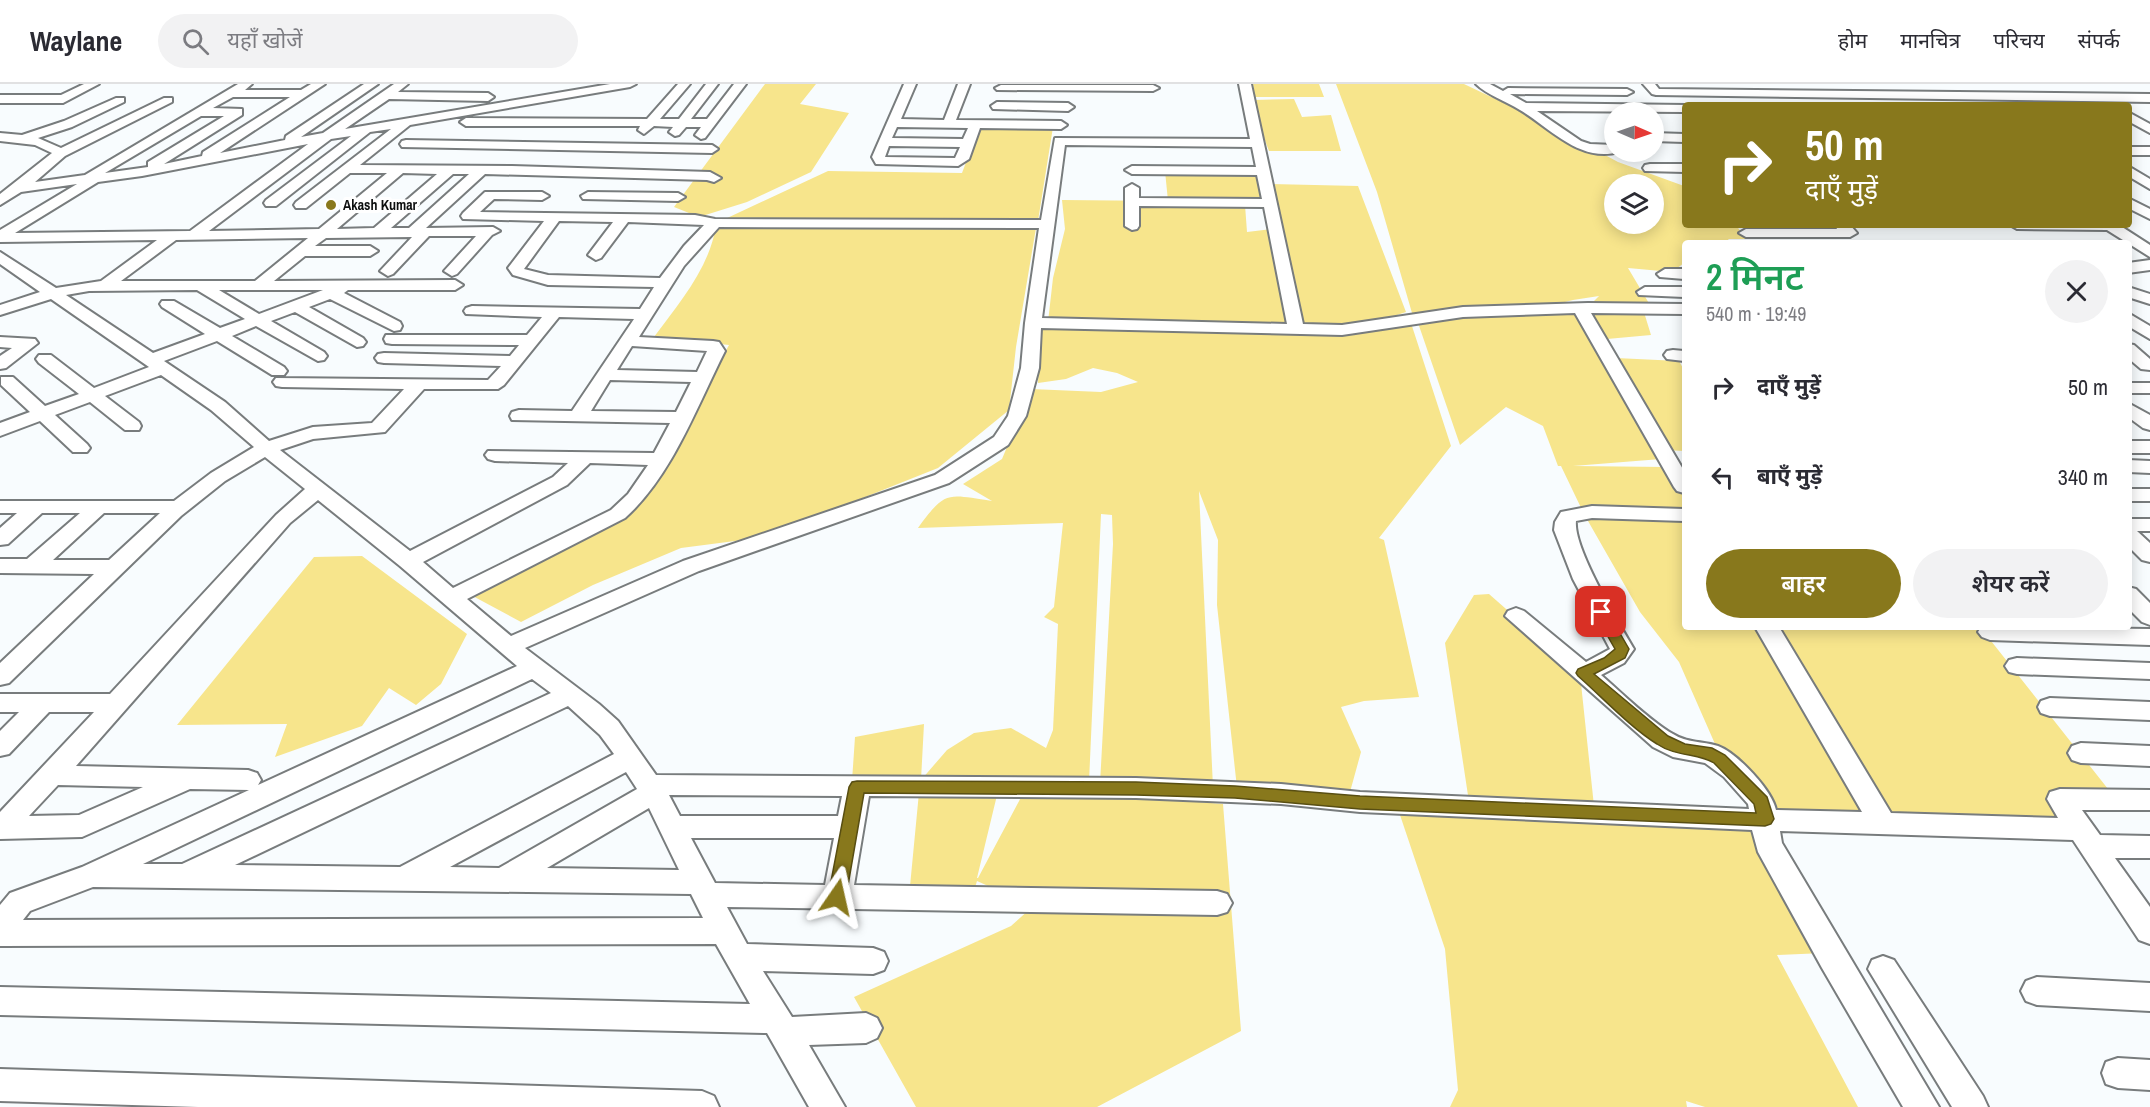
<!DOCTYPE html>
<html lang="hi">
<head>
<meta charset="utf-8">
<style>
  :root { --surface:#fff; --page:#f2f2f3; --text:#2b2b33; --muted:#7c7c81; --line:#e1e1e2; --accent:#88781c }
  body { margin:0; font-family:"Archivo Narrow","Noto Sans Devanagari",sans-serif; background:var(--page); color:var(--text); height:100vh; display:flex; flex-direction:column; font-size:22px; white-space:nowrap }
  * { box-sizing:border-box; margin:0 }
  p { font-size:20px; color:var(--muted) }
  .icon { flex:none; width:33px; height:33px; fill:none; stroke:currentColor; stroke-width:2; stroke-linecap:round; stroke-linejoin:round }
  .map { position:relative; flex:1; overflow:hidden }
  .drawer { position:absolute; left:1682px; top:156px; width:450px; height:390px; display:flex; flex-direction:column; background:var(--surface); border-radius:6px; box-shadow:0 3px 15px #0003 }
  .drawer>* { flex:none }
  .guide { position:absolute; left:1682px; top:18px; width:450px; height:126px; border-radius:6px; box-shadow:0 3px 15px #0003; background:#88781c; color:#fff; overflow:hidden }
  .needle { width:39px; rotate:92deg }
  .buttons { position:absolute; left:1604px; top:18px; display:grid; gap:12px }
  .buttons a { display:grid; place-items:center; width:60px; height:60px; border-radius:50%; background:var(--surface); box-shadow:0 3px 15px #0003; font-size:30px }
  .pin { position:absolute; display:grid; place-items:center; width:51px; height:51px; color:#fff; margin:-26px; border-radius:12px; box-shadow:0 3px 9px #0006 }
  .me { position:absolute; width:66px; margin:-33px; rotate:11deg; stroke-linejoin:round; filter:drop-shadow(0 0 4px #0008) }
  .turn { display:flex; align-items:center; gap:21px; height:126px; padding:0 24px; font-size:27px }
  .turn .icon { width:78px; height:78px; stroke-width:2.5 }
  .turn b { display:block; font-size:42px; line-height:51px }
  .round { display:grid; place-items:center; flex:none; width:63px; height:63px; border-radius:32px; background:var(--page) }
  .summary { display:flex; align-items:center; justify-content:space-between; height:102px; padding:0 24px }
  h1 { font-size:36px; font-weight:600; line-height:45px; color:#1e9e55 }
  .action { display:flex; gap:12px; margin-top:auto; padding:12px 24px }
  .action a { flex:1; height:69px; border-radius:36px; background:var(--accent); color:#fff; font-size:24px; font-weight:600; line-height:69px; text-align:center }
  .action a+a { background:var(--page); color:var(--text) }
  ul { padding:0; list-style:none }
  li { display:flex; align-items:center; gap:18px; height:90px; padding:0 24px }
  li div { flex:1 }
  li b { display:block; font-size:22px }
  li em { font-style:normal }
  header { display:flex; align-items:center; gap:36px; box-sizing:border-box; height:84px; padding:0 30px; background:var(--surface); border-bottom:2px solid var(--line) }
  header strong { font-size:28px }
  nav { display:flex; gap:33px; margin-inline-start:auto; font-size:21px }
  .search { width:420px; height:54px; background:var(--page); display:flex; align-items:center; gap:15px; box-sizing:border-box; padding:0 21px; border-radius:33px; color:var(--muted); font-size:22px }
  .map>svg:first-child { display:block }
  .water { fill:#f7e58c; fill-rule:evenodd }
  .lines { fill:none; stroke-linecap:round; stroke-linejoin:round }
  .minor-casing { stroke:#787c7d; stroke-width:4 }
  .minor { fill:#fff; fill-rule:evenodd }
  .route { fill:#88781c; stroke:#584e12; stroke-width:1.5 }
  .poi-dot { fill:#88781c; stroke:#fff; stroke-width:2 }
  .labels { text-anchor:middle; stroke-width:6; stroke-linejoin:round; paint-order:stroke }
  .far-poi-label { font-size:14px; font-weight:bold; fill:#0d0f0f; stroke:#fff; text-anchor:start }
</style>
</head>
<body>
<header>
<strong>Waylane</strong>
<div class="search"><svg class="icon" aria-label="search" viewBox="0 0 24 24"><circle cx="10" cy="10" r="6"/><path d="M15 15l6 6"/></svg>यहाँ खोजें</div>
<nav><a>होम</a><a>मानचित्र</a><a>परिचय</a><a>संपर्क</a></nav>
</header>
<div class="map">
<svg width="2150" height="1023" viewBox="0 0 2150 1023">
  <rect width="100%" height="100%" fill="#f8fcfe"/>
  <path class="water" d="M 765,0 L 816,0 L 800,20 L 849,29 L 811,88 L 747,118 L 699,133 L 674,123 Z
    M 1253,0 L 1319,0 L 1324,13 L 1255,13 Z
    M 1336,0 L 1464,0 L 1542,37 L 1618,78 L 1684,102 L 1684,141 L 1736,141 L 1746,155 L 1728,155 L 1731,159 L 1684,159 L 1684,179 L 1672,188 L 1628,184 L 1650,221 L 1590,221 L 1599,212 L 1573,216 L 1553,221 L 1431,230 L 1412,229 L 1377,108 ZM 1614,100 L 1653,100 L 1653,140 L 1614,140 Z
    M 1294,15 L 1302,33 L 1331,31 L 1341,67 L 1269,67 L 1256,33 L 1253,16 Z
    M 980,41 L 1053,43 L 1038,137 L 725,135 L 828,87 L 962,89 Z
    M 1165,87 L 1260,89 L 1265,119 L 1245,121 L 1247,148 L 1280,144 L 1271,100 L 1358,102 L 1406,228 L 1368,241 L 1411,239 L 1451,362 L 1379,454 L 1384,456 L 1419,613 L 1364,617 L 1341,623 L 1361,668 L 1350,708 L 1238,713 L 1217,521 L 1218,456 L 1199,407 L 1213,703 L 1100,700 L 1113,460 L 1112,431 L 1101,430 L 1089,698 L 1031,704 L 1223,720 L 1241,947 L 1097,1023 L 916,1023 L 854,913 L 1011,842 L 1031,824 L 1006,810 L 977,797 L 973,810 L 908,823 L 920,698 L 852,697 L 855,653 L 924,640 L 921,696 L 947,666 L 974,649 L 1011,644 L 1046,664 L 1053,646 L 1058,540 L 1044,533 L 1054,523 L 1063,439 L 918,444 C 946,405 948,411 992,417 L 963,400 L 1002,375 L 1031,305 L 1101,308 L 1138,298 L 1117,289 L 1093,284 L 1066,295 L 1038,299 L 1040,241 L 1304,243 L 1284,164 L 1282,197 L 1286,238 L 1048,238 L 1053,194 L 1065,145 L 1062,116 L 1168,117 ZM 1026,704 L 978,794 L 977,794 L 998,707 Z
    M 759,141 L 1036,144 L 1016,263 L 1009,326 L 938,384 L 765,453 L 681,464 L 593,501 L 521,538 L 469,510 L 649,406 L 729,261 L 654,253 C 679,219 709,185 716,142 Z
    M 1643,225 L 1651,251 L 1607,255 L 1591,226 Z
    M 1588,228 L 1661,375 L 1573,382 L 1666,383 L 1684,414 L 1684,543 L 1760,543 L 1869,738 L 1773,728 L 1719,669 L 1679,578 L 1640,528 L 1584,430 L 1561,382 L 1558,382 L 1543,342 L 1506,323 L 1460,361 L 1416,233 Z
    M 1616,274 L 1679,277 L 1684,286 L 1684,367 L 1664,366 Z
    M 362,472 L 467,550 L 441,600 L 416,621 L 389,604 L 362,642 L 275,673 L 287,640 L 177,641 L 314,473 Z
    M 1489,510 L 1580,590 L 1594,722 L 1469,718 L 1445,559 L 1474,511 Z
    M 1778,543 L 1980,543 L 2112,710 L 2055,706 L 2078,748 L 1896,741 Z
    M 1398,725 L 1756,736 L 1824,869 L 1777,871 L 1858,1023 L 1705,1023 L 1686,1017 L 1687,1023 L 1450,1023 L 1458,1006 L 1445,865 Z"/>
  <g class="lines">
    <defs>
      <path id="minor" d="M 84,0 L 99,0 L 63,19 L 0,19 L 0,11 L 61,11 Z
        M 238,0 L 252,0 L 245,6 L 301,6 L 311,0 L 325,0 L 220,69 L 285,56 L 286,52 L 364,0 L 378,0 L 301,53 L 323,49 L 394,0 L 408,0 L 398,8 L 488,9 L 494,13 L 488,17 L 389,15 L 345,45 L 610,0 L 636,0 L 630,3 L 410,41 L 360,81 L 512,82 L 710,88 L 721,94 L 714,98 L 707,96 L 485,90 L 426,144 L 493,143 L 500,147 L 492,151 L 457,190 L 452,192 L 444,187 L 476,152 L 429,152 L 393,190 L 388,192 L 380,187 L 412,153 L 326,154 L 315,162 L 370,162 L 378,167 L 370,172 L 305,172 L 274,197 L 455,196 L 463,201 L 455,206 L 348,206 L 344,209 L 400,238 L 402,242 L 400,246 L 394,247 L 330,215 L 309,223 L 363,254 L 366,258 L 363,262 L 357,263 L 295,228 L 271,237 L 324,268 L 327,272 L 324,276 L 318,277 L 256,242 L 232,252 L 284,283 L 287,287 L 284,291 L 272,291 L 217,257 L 164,277 L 225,318 L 269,357 L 313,343 L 372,339 L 404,305 L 282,303 L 276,302 L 273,298 L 276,294 L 488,296 L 501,282 L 384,279 L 378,278 L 375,274 L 378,270 L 384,269 L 510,272 L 519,261 L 392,260 L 386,259 L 384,255 L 386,251 L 527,251 L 542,233 L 466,230 L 464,227 L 466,224 L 472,222 L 640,225 L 654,203 L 548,201 L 513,191 L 508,184 L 544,137 L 463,135 L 461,132 L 463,129 L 485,108 L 542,108 L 549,112 L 542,116 L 494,115 L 480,128 L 695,131 L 715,135 L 1041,136 L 1055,54 L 1250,55 L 1239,0 L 1251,0 L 1303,240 L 1342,241 L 1463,223 L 1588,219 L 1684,220 L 1684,230 L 1591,229 L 1684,387 L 1684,409 L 1677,407 L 1674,403 L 1575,229 L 1463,233 L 1342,251 L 1041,244 L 1039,284 L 1026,332 L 1008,361 L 949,399 L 699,487 L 525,564 L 599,620 L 618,637 L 656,691 L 1136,694 L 1281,700 L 1360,708 L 1749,725 L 1748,720 L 1724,693 L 1705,679 L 1673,673 L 1653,663 L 1505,532 L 1508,527 L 1516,524 L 1524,527 L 1586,578 L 1610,565 L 1573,495 L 1554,446 L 1555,438 L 1561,428 L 1592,422 L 1684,425 L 1684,437 L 1592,434 L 1576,437 C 1573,464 1619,539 1634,565 L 1624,579 L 1601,591 C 1622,609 1650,637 1673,650 C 1687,659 1702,657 1718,662 C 1737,669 1772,706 1776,726 L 1862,728 L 1755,543 L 1779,543 L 1891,729 L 2058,734 L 2047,715 L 2050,708 L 2060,705 L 2150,706 L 2150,726 L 2082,726 L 2100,751 L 2150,752 L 2150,774 L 2115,774 L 2150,823 L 2150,860 L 2139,856 L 2073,756 L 1780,747 L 1782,759 L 1939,1023 L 1903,1023 L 1822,884 L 1758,768 L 1752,746 L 1360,728 L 1281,720 L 1136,714 L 869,712 L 854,801 L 1217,807 L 1227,810 L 1232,819 L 1227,828 L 1217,831 L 727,823 L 747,860 L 873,864 L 884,868 L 888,877 L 884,886 L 873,890 L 763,887 L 792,933 L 866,929 L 877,934 L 882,944 L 877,954 L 866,959 L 809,961 L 845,1023 L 809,1023 L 767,949 L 0,931 L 0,903 L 750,920 L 716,860 L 0,862 L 0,821 L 10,809 L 82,783 L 249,706 L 190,705 L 82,753 L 0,755 L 0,728 L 94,628 L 49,628 L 9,670 L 0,672 L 0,647 L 19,628 L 0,628 L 0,610 L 110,610 L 276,431 L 305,405 L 265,373 L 225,397 L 181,432 L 9,599 L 0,601 L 0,579 L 94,490 L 0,489 L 0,475 L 27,475 L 80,429 L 42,429 L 8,460 L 0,461 L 0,444 L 17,429 L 0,429 L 0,417 L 174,417 L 211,389 L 254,363 L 211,326 L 161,291 L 105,312 L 139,338 L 141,342 L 139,346 L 125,346 L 90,318 L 55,331 L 87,360 L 90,364 L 87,368 L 73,368 L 40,337 L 0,352 L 0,339 L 30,328 L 1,301 L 1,293 L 13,293 L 45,322 L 79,310 L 39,279 L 36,275 L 39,271 L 51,271 L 94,304 L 149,283 L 51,215 L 0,231 L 0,221 L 40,208 L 0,180 L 0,168 L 56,204 L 101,197 L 157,156 L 0,158 L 0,146 L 77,100 L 21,108 L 0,121 L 0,110 L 52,69 L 35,61 L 0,57 L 0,49 L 22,51 L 64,37 L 116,14 L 124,14 L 124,18 L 72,43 L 38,54 L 61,64 L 164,14 L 172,14 L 172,18 L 65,72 L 35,98 L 85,91 ZM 233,13 L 290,13 L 203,68 L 202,72 L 164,80 L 242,31 L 242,25 L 213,24 ZM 201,32 L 224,32 L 148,78 L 148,83 L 105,89 ZM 391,45 L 296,118 L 294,121 L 296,124 L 306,124 L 350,89 L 387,89 L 319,145 L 209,147 L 331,55 L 351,52 L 266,116 L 264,119 L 266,122 L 276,122 L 370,48 ZM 308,60 L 190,147 L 15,149 L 98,98 L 142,92 ZM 1065,61 L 1252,63 L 1256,83 L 1132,82 L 1125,86 L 1132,90 L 1257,91 L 1262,115 L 1139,114 L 1139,104 L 1132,100 L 1125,104 L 1125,142 L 1132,146 L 1137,145 L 1139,142 L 1139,122 L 1264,123 L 1287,240 L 1042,234 ZM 403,89 L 437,90 L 374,144 L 337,145 ZM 453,90 L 469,90 L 409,144 L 391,144 ZM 559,137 L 613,138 L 588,171 L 596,176 L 601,174 L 628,138 L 704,141 L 684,162 L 660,194 L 548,191 L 524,185 ZM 719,143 L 1039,144 L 1025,239 L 1021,284 L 1008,332 L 994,353 L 935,391 L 683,477 L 511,552 L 467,515 L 625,434 C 672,392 697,322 725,267 L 719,258 L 713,257 L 639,253 L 684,182 ZM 308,154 L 255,197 L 121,197 L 176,156 ZM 197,206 L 245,235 L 220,244 L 174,217 L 162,217 L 160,220 L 162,223 L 205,250 L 153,269 L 66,211 L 89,207 ZM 219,206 L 323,206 L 259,230 ZM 559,233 L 634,235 L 572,327 L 519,326 L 512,328 L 510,332 L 512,336 L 670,339 L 654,369 L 488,367 L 485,371 L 488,375 L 495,377 L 568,379 L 553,393 L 410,467 L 280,366 L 313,355 L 385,348 L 424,305 L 498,305 L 504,301 ZM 632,262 L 707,267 L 697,288 L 617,286 ZM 610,296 L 691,298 L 676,328 L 591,327 ZM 590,379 L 648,381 L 628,410 L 611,426 L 453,504 L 423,478 L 567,401 ZM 318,416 L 400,482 L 517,582 L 258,701 L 261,696 L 257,689 L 248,686 L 76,682 L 290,439 ZM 104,429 L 160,429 L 109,476 L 53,476 ZM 532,595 L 551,609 L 182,780 L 143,780 ZM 568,622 L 600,651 L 614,670 L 400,783 L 235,781 ZM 626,688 L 637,705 L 499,784 L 450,783 ZM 58,701 L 143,703 L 79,731 L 29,732 ZM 669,711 L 842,712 L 838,732 L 680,732 ZM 649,724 L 679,786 L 547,784 ZM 691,754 L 834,754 L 825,801 L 715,799 ZM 93,803 L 691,810 L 703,834 L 23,836 L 30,827 Z
        M 678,0 L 690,0 L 660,35 L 679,35 L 706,0 L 718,0 L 691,35 L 707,35 L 734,0 L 746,0 L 705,54 L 701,55 L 695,51 L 701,43 L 686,43 L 679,51 L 675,52 L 669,48 L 673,43 L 654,42 L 644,50 L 638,46 L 640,42 L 466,42 L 460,38 L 466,34 L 647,35 Z
        M 904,0 L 916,0 L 901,35 L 944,36 L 958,0 L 970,0 L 956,36 L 1061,37 L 1067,41 L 1061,45 L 980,44 L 969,75 L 958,82 L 876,80 L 872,73 ZM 897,43 L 968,44 L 963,55 L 892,54 ZM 889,62 L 960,63 L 955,74 L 885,73 Z
        M 1476,0 L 1490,0 L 1503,7 L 1508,4 L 1627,5 L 1633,8 L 1627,11 L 1510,10 L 1526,19 L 1686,21 L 1684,28 L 1537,27 L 1581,57 L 1590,60 L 1614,61 L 1614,68 L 1619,68 C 1580,79 1550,44 1520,26 C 1506,17 1487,11 1476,0 Z
        M 1643,0 L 1655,0 L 1659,5 L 2150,10 L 2150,18 L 1656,11 L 1652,10 Z
        M 1001,1 L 1153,1 L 1159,4 L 1153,7 L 997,6 L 995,4 Z
        M 997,18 L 1068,19 L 1074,23 L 1068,27 L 993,25 L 991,22 Z
        M 2128,28 L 2150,40 L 2150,49 L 2128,37 Z
        M 1653,49 L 1684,50 L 1684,58 L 1653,57 Z
        M 406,56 L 712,61 L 718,65 L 712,69 L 402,63 L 400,60 L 402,57 Z
        M 2128,63 L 2150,63 L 2150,71 L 2128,71 Z
        M 1650,80 L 1684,80 L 1684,88 L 1645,87 L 1643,84 L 1645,81 Z
        M 2128,82 L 2150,95 L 2150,105 L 2128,92 Z
        M 588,108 L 678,109 L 685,113 L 678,117 L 583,115 L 581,112 Z
        M 2128,114 L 2150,125 L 2150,135 L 2128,124 Z
        M 1835,141 L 1850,141 L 1857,149 L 1850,153 L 1746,153 L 1739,149 L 1746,145 L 1837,145 Z
        M 2010,141 L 2119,141 L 2150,161 L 2150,173 L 2107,146 L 2017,145 Z
        M 2150,176 L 2150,186 L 2128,189 L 2128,179 Z
        M 1665,185 L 1684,185 L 1684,195 L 1660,193 L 1657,190 Z
        M 1645,203 L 1684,203 L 1684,213 L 1639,211 L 1637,208 Z
        M 2128,203 L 2150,210 L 2150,220 L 2128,213 Z
        M 2128,229 L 2150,242 L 2150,255 L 2128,242 Z
        M 0,253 L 35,255 L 38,259 L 6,284 L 0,285 L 0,272 L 12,264 L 0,263 Z
        M 2128,260 L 2134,261 L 2150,275 L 2150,286 L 2141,285 L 2128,274 Z
        M 1673,266 L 1684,267 L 1684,277 L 1667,275 L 1664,271 L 1667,267 Z
        M 2128,299 L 2150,299 L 2150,309 L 2128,309 Z
        M 2128,319 L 2150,331 L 2150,346 L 2143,344 L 2128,333 Z
        M 2128,357 L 2150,357 L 2150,369 L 2128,369 Z
        M 2128,376 L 2150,377 L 2150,389 L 2128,388 Z
        M 2128,405 L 2150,405 L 2150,417 L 2128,417 Z
        M 2128,435 L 2150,435 L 2150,447 L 2137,447 L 2150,459 L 2150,478 L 2142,476 L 2128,462 Z
        M 2128,503 L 2136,505 L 2150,519 L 2150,541 L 2142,538 L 2128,524 Z
        M 1981,543 L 2150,545 L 2150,561 L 1990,556 L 1982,553 L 1978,548 Z
        M 2017,574 L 2150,579 L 2150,595 L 2017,590 L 2009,588 L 2005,582 L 2009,576 Z
        M 2050,614 L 2150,618 L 2150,636 L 2050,632 L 2041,629 L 2038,623 L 2041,617 Z
        M 2081,659 L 2150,662 L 2150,682 L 2081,679 L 2072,676 L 2068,669 L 2072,662 Z
        M 1883,872 L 1894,876 L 1983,1012 L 1988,1023 L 1952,1023 L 1868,885 L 1872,876 Z
        M 2037,893 L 2150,899 L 2150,927 L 2037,921 L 2026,917 L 2021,907 L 2026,897 Z
        M 2118,974 L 2150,976 L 2150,1006 L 2118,1004 L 2106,1000 L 2102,989 L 2106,978 Z
        M 0,985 L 702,1007 L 714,1012 L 719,1023 L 198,1023 L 0,1017 Z"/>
    </defs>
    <use href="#minor" class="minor-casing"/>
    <use href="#minor" class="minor"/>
  </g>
  <path class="route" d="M 1601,523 L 1606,525 L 1629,565 L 1625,574 L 1594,590 L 1668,652 L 1685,660 L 1712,664 L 1725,671 L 1767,713 L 1774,735 L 1771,740 L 1765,742 L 1360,725 L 1235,714 L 1136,711 L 864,709 L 846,813 L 843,818 L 837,820 L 831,818 L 828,813 L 849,703 L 852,698 L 857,697 L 1136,698 L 1235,702 L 1360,712 L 1756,729 L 1754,720 L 1714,679 C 1699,669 1676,673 1657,660 C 1631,644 1602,613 1578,592 L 1576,589 L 1578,585 L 1604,574 L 1615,565 L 1594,528 Z"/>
  <circle class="poi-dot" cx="331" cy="121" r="6"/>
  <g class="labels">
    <g class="far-poi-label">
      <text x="343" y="126">Akash Kumar</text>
    </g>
  </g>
</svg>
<div class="buttons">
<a><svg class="needle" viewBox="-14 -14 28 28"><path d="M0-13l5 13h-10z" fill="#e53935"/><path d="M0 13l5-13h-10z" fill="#7c7c81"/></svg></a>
<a><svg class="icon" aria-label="layers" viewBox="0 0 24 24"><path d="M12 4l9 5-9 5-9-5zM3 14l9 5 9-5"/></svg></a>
</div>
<div class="pin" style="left:1601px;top:528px;background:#d93025"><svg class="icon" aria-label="arrive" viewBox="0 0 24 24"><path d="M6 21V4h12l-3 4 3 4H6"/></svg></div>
<svg class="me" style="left:837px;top:813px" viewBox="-20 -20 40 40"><path d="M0-17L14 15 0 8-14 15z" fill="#88781c" stroke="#fff" stroke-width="4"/></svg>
<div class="guide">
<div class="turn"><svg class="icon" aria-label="right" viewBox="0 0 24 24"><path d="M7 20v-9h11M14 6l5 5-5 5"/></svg><div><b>50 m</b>दाएँ मुड़ें</div></div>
</div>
<section class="drawer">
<div class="summary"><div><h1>2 मिनट</h1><p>540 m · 19:49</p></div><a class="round"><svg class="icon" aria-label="close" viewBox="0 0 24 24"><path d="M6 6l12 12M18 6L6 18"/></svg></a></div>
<ul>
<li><svg class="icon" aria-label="right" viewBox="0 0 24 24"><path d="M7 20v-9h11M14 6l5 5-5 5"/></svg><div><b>दाएँ मुड़ें</b></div><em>50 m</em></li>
<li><svg class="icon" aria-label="left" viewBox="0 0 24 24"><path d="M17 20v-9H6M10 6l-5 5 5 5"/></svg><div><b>बाएँ मुड़ें</b></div><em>340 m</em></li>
</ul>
<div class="action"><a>बाहर</a><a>शेयर करें</a></div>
</section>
</div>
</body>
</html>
